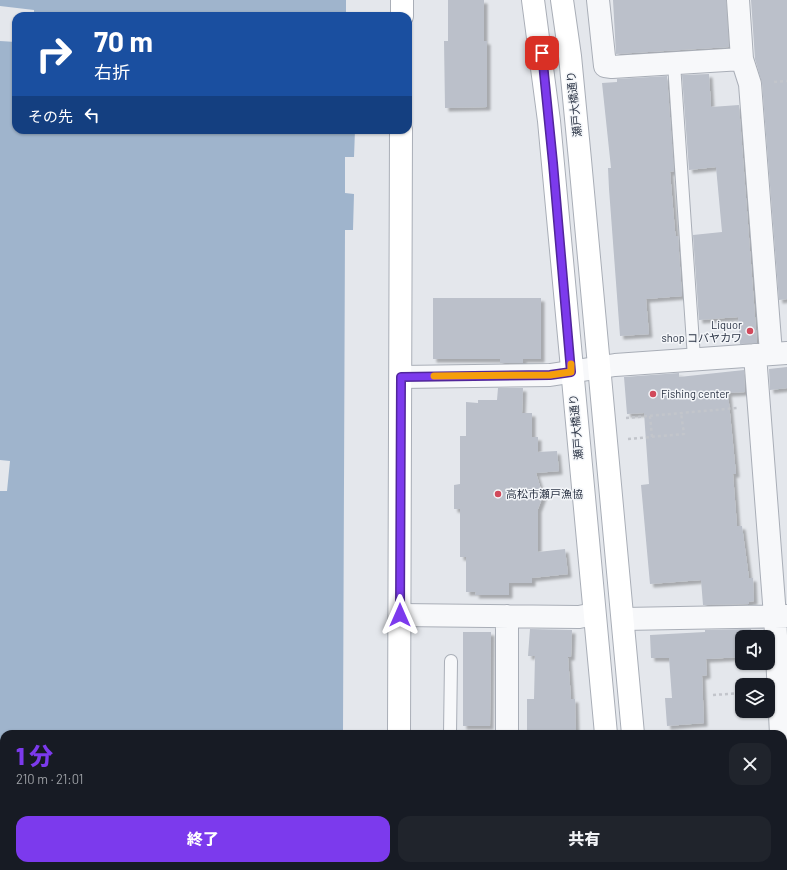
<!DOCTYPE html>
<html lang="ja">
<head>
<meta charset="utf-8">
<style>
  :root { --surface:#171b24; --page:#20242c; --text:#f1f3f6; --muted:#9ea1a6; --accent:#7c3aed }
  body { margin:0; font-family:Barlow,"Noto Sans JP",sans-serif; background:var(--page); color:var(--text); height:100vh; display:flex; flex-direction:column; font-size:15px; white-space:nowrap }
  * { box-sizing:border-box; margin:0 }
  p { font-size:13px; color:var(--muted) }
  .icon { flex:none; width:22px; height:22px; fill:none; stroke:currentColor; stroke-width:2; stroke-linecap:round; stroke-linejoin:round }
  .map { position:relative; flex:1; overflow:hidden }
  .side { position:absolute; left:0px; top:730px; width:787px; height:140px; display:flex; flex-direction:column; background:var(--surface); border-radius:12px 12px 0 0; box-shadow:0 1px 3px #0004 }
  .side>* { flex:none }
  .banner { position:absolute; left:12px; top:12px; width:400px; height:122px; border-radius:12px; box-shadow:0 1px 3px #0004; background:#1a4fa0; color:#fff; overflow:hidden }
  .tools { position:absolute; left:735px; top:630px; display:grid; gap:8px }
  .tools a { display:grid; place-items:center; width:40px; height:40px; border-radius:8px; background:var(--surface); box-shadow:0 1px 3px #0004; font-size:20px }
  .pin { position:absolute; display:grid; place-items:center; width:34px; height:34px; color:#fff; margin:-17px; border-radius:8px; box-shadow:0 2px 6px #0006 }
  .me { position:absolute; width:44px; margin:-22px; rotate:0deg; stroke-linejoin:round; filter:drop-shadow(0 0 3px #0008) }
  .turn { display:flex; align-items:center; gap:14px; height:84px; padding:0 16px; font-size:18px }
  .turn .icon { width:52px; height:52px; stroke-width:2.5 }
  .turn b { display:block; font-size:28px; line-height:34px }
  .then { display:flex; align-items:center; height:38px; padding:0 16px; background:#0003; gap:8px; font-size:15px }
  .round { display:grid; place-items:center; flex:none; width:42px; height:42px; border-radius:12px; background:var(--page) }
  .summary { display:flex; align-items:center; justify-content:space-between; height:68px; padding:0 16px }
  h1 { font-size:24px; font-weight:800; line-height:30px; color:var(--accent) }
  .cta { display:flex; gap:8px; margin-top:auto; padding:8px 16px }
  .cta a { flex:1; height:46px; border-radius:12px; background:var(--accent); color:#fff; font-size:16px; font-weight:800; line-height:46px; text-align:center }
  .cta a+a { background:var(--page); color:var(--text) }
  .map>svg:first-child { display:block }
  .water { fill:#9fb4cc }
  .building { fill:#bbc0ca; filter:url(#shadow) }
  .lines { fill:none; stroke-linecap:round; stroke-linejoin:round }
  .lane-casing { stroke:#a9aeb7; stroke-width:14 }
  .street-casing { stroke:#a9aeb7; stroke-width:24 }
  .secondary-casing { stroke:#a9aeb7; stroke-width:24 }
  .path { stroke:#c2c5cb; stroke-width:2.5; stroke-dasharray:3 3; stroke-linecap:butt }
  .lane { stroke:#f7f8fa; stroke-width:12 }
  .street { stroke:#f7f8fa; stroke-width:22 }
  .secondary { stroke:#fff; stroke-width:22 }
  .route-casing { stroke:#51269a; stroke-width:10 }
  .route { stroke:#7c3aed; stroke-width:7 }
  .slow { stroke:#f59e0b; stroke-width:7 }
  .poi-dot { fill:#d1495b; stroke:#f4f6f9; stroke-width:1.5 }
  .labels { text-anchor:middle; stroke-width:3; stroke-linejoin:round; paint-order:stroke }
  .street-label { font-size:11px; fill:#2b3445; stroke:#f4f6f9 }
  .poi-label { font-size:11px; fill:#2b3445; stroke:#f4f6f9; text-anchor:start }
</style>
</head>
<body>
<div class="map">
<svg width="787" height="870" viewBox="0 0 787 870">
  <defs>
    <filter id="shadow"><feDropShadow dx="3.5" dy="3.5" stdDeviation="1" flood-color="#0004"/></filter>
  </defs>
  <rect width="100%" height="100%" fill="#e4e7ec"/>
  <path class="water" d="M 0,0 L 346,0 L 346,16 L 34,16 L 34,10 L 0,6 Z
    M 0,41 L 16,42 L 16,130 L 355,130 L 354,157 L 345,157 L 345,193 L 354,194 L 353,230 L 345,230 L 343,734 L 4,734 L 4,866 L 90,866 L 84,870 L 0,870 L 0,491 L 7,491 L 10,461 L 0,460 Z"/>
  <path class="building" d="M 448,0 L 484,0 L 484,41 L 487,41 L 487,107 L 445,108 L 444,41 L 448,41 Z
    M 613,0 L 726,0 L 729,47 L 616,54 Z
    M 751,0 L 787,0 L 787,299 L 779,300 L 762,83 L 755,59 Z
    M 709,74 L 711,107 L 739,105 L 757,343 L 740,344 L 738,317 L 699,320 L 693,235 L 722,232 L 716,167 L 689,170 L 682,75 Z
    M 667,76 L 674,171 L 670,172 L 675,231 L 676,236 L 678,236 L 682,296 L 646,299 L 649,334 L 620,336 L 609,189 L 608,168 L 611,168 L 602,83 L 617,82 L 617,79 Z
    M 433,298 L 541,298 L 541,359 L 523,359 L 523,363 L 500,363 L 500,359 L 433,359 Z
    M 787,367 L 787,388 L 770,390 L 769,369 Z
    M 744,370 L 745,392 L 728,393 L 736,474 L 733,474 L 737,526 L 742,526 L 749,578 L 753,578 L 754,601 L 749,602 L 749,604 L 703,605 L 701,580 L 650,584 L 641,485 L 649,484 L 644,413 L 627,414 L 624,377 L 679,373 L 679,377 Z
    M 498,388 L 523,388 L 522,413 L 532,413 L 532,437 L 538,437 L 538,452 L 557,451 L 559,471 L 536,473 L 543,496 L 538,509 L 538,552 L 565,549 L 568,574 L 532,578 L 532,583 L 509,583 L 509,595 L 475,595 L 476,592 L 466,592 L 466,557 L 460,557 L 460,509 L 454,509 L 454,485 L 460,484 L 460,436 L 466,436 L 466,402 L 478,403 L 478,400 L 497,400 Z
    M 530,629 L 572,630 L 571,657 L 568,657 L 571,699 L 575,699 L 576,734 L 527,734 L 527,699 L 534,699 L 535,656 L 528,656 Z
    M 751,629 L 752,637 L 742,637 L 742,657 L 706,659 L 707,675 L 702,676 L 704,723 L 667,726 L 665,698 L 672,698 L 669,658 L 651,658 L 650,635 L 705,632 L 705,630 Z
    M 463,632 L 491,632 L 490,726 L 463,726 Z"/>
  <g class="lines">
    <defs>
      <path id="lane" d="M 674,64 L 694,358
        M 450,734 L 451,661
        M 116,870 L 122,866"/>
      <path id="street" d="M 598,0 L 605,66 L 612,67 L 742,59 L 738,0
        M 742,59 L 750,84 L 771,353
        M 755,355 L 775,616 L 781,734
        M 401,377 L 550,375 L 615,365 L 787,353
        M 400,615 L 579,617 L 594,614
        M 507,616 L 507,734
        M 623,619 L 787,616
        M 783,759 L 787,821
        M 783,861 L 787,861
        M 507,866 L 507,870"/>
      <path id="secondary" d="M 533,0 L 549,121 L 606,734
        M 562,0 L 570,56 L 580,160 L 633,734
        M 402,16 L 402,0
        M 399,734 L 401,130
        M 399,866 L 399,870
        M 619,866 L 619,870
        M 644,866 L 645,870"/>
    </defs>
    <use href="#lane" class="lane-casing"/>
    <use href="#street" class="street-casing"/>
    <use href="#secondary" class="secondary-casing"/>
    <path class="path" d="M 774,82 L 787,81
      M 650,416 L 652,437
      M 626,418 L 737,408
      M 628,439 L 684,434 L 681,413
      M 713,695 L 742,693"/>
    <use href="#lane" class="lane"/>
    <use href="#street" class="street"/>
    <use href="#secondary" class="secondary"/>
  </g>
  <g class="lines">
    <defs>
      <path id="route" d="M 400,615 L 401,377 L 550,375 L 571,372 L 553,163 L 542,53"/>
    </defs>
    <use href="#route" class="route-casing"/>
    <use href="#route" class="route"/>
    <path class="slow" d="M 434,376 L 550,375 L 571,372 L 571,364"/>
  </g>
  <g class="poi-dot">
    <circle cx="750" cy="331" r="4"/>
    <circle cx="653" cy="394" r="4"/>
    <circle cx="498" cy="494" r="4"/>
  </g>
  <g class="labels">
    <g class="street-label">
      <text transform="translate(574 104) rotate(-96)" y="4">瀬戸大橋通り</text>
      <text transform="translate(576 427) rotate(-95)" y="4">瀬戸大橋通り</text>
    </g>
    <g class="poi-label">
      <text x="742" y="329" text-anchor="end">Liquor<tspan x="742" dy="13">shop コバヤカワ</tspan></text>
      <text x="661" y="398">Fishing center</text>
      <text x="506" y="498">高松市瀬戸漁協</text>
    </g>
  </g>
</svg>
<div class="tools">
<a><svg class="icon" aria-label="sound" viewBox="0 0 24 24"><path d="M4 9h4l5-4v14l-5-4H4zM17 9q2 3 0 6"/></svg></a>
<a><svg class="icon" aria-label="layers" viewBox="0 0 24 24"><path d="M12 4l9 5-9 5-9-5zM3 14l9 5 9-5"/></svg></a>
</div>
<div class="pin" style="left:542px;top:53px;background:#d93025"><svg class="icon" aria-label="arrive" viewBox="0 0 24 24"><path d="M6 21V4h12l-3 4 3 4H6"/></svg></div>
<svg class="me" style="left:400px;top:615px" viewBox="-20 -20 40 40"><path d="M0-17L14 15 0 8-14 15z" fill="#7c3aed" stroke="#fff" stroke-width="4"/></svg>
<div class="banner">
<div class="turn"><svg class="icon" aria-label="right" viewBox="0 0 24 24"><path d="M7 20v-9h11M14 6l5 5-5 5"/></svg><div><b>70 m</b>右折</div></div>
<div class="then">その先<svg class="icon" aria-label="left" viewBox="0 0 24 24"><path d="M17 20v-9H6M10 6l-5 5 5 5"/></svg></div>
</div>
<section class="side">
<div class="summary"><div><h1>1 分</h1><p>210 m · 21:01</p></div><a class="round"><svg class="icon" aria-label="close" viewBox="0 0 24 24"><path d="M6 6l12 12M18 6L6 18"/></svg></a></div>
<div class="cta"><a>終了</a><a>共有</a></div>
</section>
</div>
</body>
</html>
